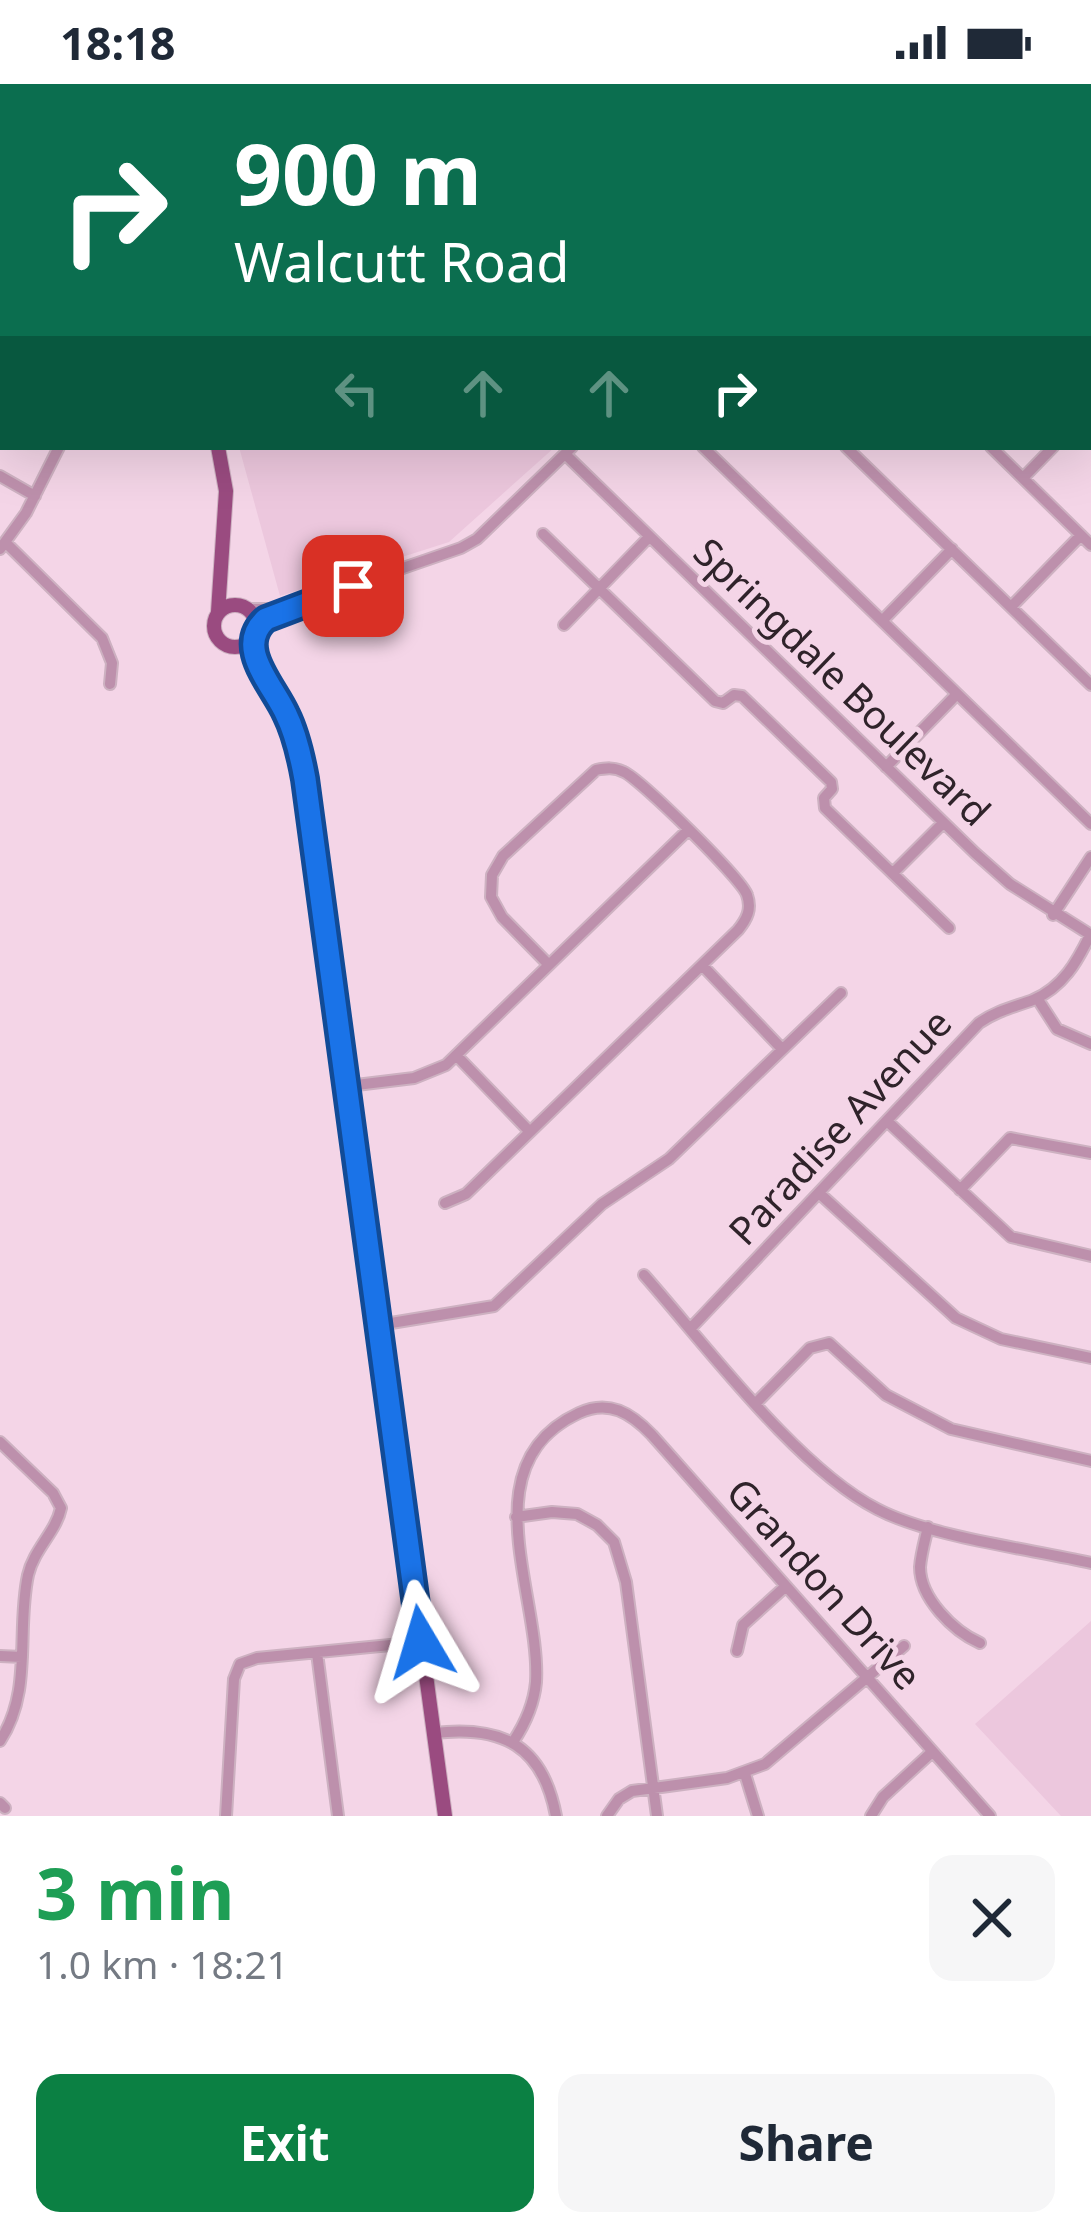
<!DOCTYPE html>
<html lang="en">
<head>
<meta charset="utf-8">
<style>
  :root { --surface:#fff; --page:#f6f6f7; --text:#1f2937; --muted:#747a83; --accent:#0b8043 }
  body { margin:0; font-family:"Noto Sans",sans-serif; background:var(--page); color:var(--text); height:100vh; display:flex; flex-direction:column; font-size:45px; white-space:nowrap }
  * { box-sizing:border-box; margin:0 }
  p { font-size:39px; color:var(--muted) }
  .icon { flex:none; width:66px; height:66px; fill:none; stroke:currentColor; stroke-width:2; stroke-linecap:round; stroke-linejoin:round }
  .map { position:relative; height:1732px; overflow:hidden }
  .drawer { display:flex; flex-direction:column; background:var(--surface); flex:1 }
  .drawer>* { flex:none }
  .hud { position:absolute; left:0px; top:0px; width:1092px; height:366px; box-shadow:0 12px 48px #0002; background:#0b6e4f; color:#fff; overflow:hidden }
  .pin { position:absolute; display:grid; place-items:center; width:102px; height:102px; color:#fff; margin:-51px; border-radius:24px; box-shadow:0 6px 18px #0006 }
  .me { position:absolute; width:132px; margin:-66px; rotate:353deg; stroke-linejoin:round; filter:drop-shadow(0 0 9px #0008) }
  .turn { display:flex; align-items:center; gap:42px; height:252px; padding:0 36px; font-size:54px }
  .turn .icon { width:156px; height:156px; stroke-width:2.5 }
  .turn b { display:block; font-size:84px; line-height:102px }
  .lanes { display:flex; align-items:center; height:114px; padding:0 36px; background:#0003; justify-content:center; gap:60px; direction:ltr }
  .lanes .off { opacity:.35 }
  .round { display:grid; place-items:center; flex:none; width:126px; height:126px; border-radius:24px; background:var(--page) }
  .head { display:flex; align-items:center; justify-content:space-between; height:204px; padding:0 36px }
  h1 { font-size:72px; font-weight:700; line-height:90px; color:#1e9e55 }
  .cta { display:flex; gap:24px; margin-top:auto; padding:24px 36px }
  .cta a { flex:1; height:138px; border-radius:24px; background:var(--accent); color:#fff; font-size:48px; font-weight:700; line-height:138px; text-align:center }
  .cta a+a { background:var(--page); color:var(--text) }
  .status { display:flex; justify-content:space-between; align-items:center; height:84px; padding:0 60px; background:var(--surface); direction:ltr }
  .status svg { height:33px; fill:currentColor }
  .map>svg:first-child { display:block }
  .built { fill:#ecc7dd }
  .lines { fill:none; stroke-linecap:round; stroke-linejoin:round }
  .minor-casing { stroke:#cdb1c1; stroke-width:14 }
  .major-casing { stroke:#cdb1c1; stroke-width:16 }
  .minor { stroke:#bd90ac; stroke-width:10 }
  .major { stroke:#9a4b80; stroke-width:14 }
  .route-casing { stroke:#114b97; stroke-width:30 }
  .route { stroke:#1a73e8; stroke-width:21 }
  .labels { text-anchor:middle; stroke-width:10; stroke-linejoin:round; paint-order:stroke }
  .street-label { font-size:39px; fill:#2f232a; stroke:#f4d5e7 }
</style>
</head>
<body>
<div class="status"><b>18:18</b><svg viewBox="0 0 49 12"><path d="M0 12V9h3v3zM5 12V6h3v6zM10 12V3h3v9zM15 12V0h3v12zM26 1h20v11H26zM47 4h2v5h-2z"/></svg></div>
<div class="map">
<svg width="1091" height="1732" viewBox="0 0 1091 1732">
  <rect width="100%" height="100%" fill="#f4d5e7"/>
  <path class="built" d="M 239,363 L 555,363 L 449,458 L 280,512 Z
    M 1091,1537 L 1091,1732 L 1061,1732 L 975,1640 Z"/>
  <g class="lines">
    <defs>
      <path id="minor" d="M 2,0 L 3,10
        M 572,0 L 576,3
        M 665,0 L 668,3
        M 757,3 L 760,0
        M 881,3 L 884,0
        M 921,3 L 924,0
        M 1011,3 L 1013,0
        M 1089,66 L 1091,64
        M 0,88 L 3,88
        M 0,199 L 3,197
        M 0,273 L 3,278
        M 0,324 L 3,317
        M 1089,325 L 1091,323
        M 703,363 L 1091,740
        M 846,363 L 1091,601
        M 991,363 L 1091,461
        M 565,370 L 975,769 L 1010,800 L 1091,851
        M 0,392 L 35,412
        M 1023,394 L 1053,363
        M 543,450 L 715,617 L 723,619 L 734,611 L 742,612 L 831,698 L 832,705 L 824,714 L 825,724 L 949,844
        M 6,459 L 102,554 L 112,579 L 110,600
        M 0,465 L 26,429 L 59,363
        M 1011,523 L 1081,451
        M 248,525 L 275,525
        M 882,537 L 952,465
        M 564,541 L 649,453
        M 256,543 L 290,523 L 461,464 L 477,455 L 572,363
        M 886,683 L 957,610
        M 893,789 L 943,739
        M 1053,831 L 1091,773
        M 702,881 L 782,965
        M 1037,914 L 1057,945 L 1091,960
        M 457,972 L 530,1048
        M 348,1002 L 414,994 L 446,981 L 687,747
        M 887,1037 L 1011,1153 L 1091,1172
        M 960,1106 L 1010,1054 L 1091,1069
        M 819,1109 L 956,1234 L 1001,1255 L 1091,1274
        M 445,1119 L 466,1110 L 738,846 C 747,835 752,825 747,811 C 742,795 641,696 624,688 C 614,683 606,684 596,686 L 503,772 L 492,791 L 491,813 L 502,833 L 549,881
        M 644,1191 C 705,1260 797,1384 877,1425 C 930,1453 1030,1465 1091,1479
        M 379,1241 L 494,1222 L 602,1120 L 669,1075 L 841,909
        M 691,1244 L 979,939 C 996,927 1014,923 1033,916 C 1063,903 1077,878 1090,851
        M 757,1318 L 810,1264 L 829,1259 L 886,1311 L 951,1345 L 1091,1377
        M 0,1358 L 53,1409 L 61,1424 C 56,1448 34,1465 28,1491 C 16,1547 33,1607 0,1657
        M 516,1433 L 552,1428 L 577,1430 L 597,1441 L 614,1458 L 626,1498 L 657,1732
        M 928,1443 C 925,1456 921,1470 920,1483 C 920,1514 953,1547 980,1559
        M 737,1567 L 743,1541 L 786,1502
        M 317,1569 L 338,1732
        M 0,1572 L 22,1573
        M 434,1649 C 503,1641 543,1662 556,1732
        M 513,1658 C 525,1640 534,1620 536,1598 C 541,1511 469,1380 579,1329 C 609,1315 631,1329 652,1351 L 990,1732
        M 745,1690 L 758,1732
        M 0,1719 L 5,1724
        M 226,1732 L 234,1595 L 240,1580 L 257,1574 L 421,1558
        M 607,1732 L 619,1715 L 632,1707 L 727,1694 L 765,1680 L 904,1562
        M 871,1732 L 883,1713 L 932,1668"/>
      <path id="major" d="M 76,0 L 76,3
        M 218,363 L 226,407 L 218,528
        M214 542a21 21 0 1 1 42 0a21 21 0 1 1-42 0Z
        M 254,551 L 256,575 L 286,629 L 305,695 L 445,1732"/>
    </defs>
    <use href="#minor" class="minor-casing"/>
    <use href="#major" class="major-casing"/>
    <use href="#minor" class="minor"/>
    <use href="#major" class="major"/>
  </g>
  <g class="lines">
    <defs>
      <path id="route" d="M 353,502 L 266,535 C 234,563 273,601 286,630 C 296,650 301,673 305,695 L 421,1558"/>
    </defs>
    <use href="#route" class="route-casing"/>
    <use href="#route" class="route"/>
  </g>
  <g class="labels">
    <g class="street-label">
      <text transform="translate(842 598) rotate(44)" y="14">Springdale Boulevard</text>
      <text transform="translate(840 1043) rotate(-47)" y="14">Paradise Avenue</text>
      <text transform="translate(824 1500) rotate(48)" y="14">Grandon Drive</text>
    </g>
  </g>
</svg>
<div class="pin" style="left:353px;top:502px;background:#d93025"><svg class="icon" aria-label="arrive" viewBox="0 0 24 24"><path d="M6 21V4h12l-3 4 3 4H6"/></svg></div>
<svg class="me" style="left:421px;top:1558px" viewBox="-20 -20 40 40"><path d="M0-17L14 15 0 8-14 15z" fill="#1a73e8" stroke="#fff" stroke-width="4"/></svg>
<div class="hud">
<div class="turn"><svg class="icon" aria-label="right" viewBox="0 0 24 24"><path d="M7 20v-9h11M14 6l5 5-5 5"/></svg><div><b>900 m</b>Walcutt Road</div></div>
<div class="lanes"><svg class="icon off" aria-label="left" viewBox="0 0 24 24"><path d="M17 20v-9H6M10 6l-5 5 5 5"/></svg><svg class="icon off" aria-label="ahead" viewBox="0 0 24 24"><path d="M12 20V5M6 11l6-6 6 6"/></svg><svg class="icon off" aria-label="ahead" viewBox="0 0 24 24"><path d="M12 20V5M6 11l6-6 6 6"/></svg><svg class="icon" aria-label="right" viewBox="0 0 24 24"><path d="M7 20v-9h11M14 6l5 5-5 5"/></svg></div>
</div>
</div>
<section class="drawer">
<div class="head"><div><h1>3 min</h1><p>1.0 km · 18:21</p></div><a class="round"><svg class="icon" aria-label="close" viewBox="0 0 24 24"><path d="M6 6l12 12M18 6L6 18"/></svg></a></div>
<div class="cta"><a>Exit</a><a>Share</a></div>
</section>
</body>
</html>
